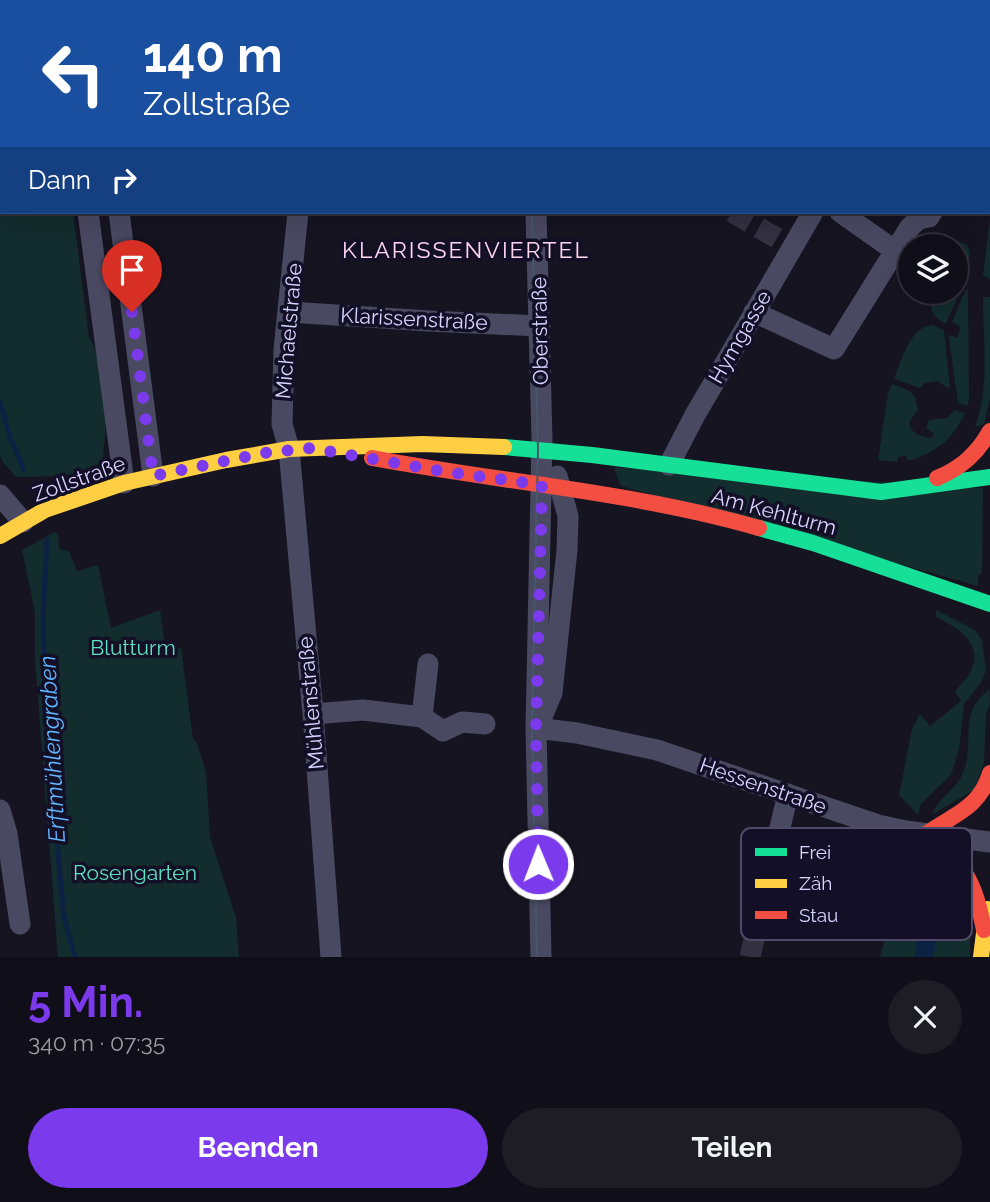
<!DOCTYPE html>
<html lang="de">
<head>
<meta charset="utf-8">
<style>
  :root { --surface:#100f19; --page:#1e1d26; --text:#f1f3f6; --muted:#9c9ca2; --line:#302f38; --accent:#7c3aed }
  body { margin:0; font-family:Raleway,sans-serif; background:var(--page); color:var(--text); height:100vh; display:flex; flex-direction:column; font-size:26px; white-space:nowrap }
  * { box-sizing:border-box; margin:0 }
  p { font-size:23px; color:var(--muted) }
  .icon { flex:none; width:38px; height:38px; fill:none; stroke:currentColor; stroke-width:2; stroke-linecap:round; stroke-linejoin:round }
  .map { position:relative; height:957px; overflow:hidden }
  .panel { display:flex; flex-direction:column; background:var(--surface); flex:1 }
  .panel>* { flex:none }
  .top-card { position:absolute; left:0px; top:0px; width:990px; height:214px; box-shadow:0 7px 28px #0002,0 0 0 2px var(--line); background:#1a4fa0; color:#fff; overflow:hidden }
  .controls { position:absolute; left:898px; top:234px; display:grid; gap:14px }
  .controls a { display:grid; place-items:center; width:70px; height:70px; border-radius:50%; background:var(--surface); box-shadow:0 7px 28px #0002,0 0 0 2px var(--line); font-size:35px }
  .pin { position:absolute; display:grid; place-items:center; width:60px; height:60px; color:#fff; margin:-72px -30px; border-radius:50% 50% 50% 0; rotate:-45deg; box-shadow:0 0 7px #0007 }
  .pin .icon { rotate:45deg }
  .me { position:absolute; width:77px; margin:-38px; rotate:359deg; stroke-linejoin:round; filter:drop-shadow(0 0 5px #0008) }
  .turn { display:flex; align-items:center; gap:24px; height:147px; padding:0 28px; font-size:32px }
  .turn .icon { width:91px; height:91px; stroke-width:2.5 }
  .turn b { display:block; font-size:49px; line-height:60px }
  .then { display:flex; align-items:center; height:66px; padding:0 28px; background:#0003; gap:14px; font-size:26px }
  .round { display:grid; place-items:center; flex:none; width:74px; height:74px; border-radius:37px; background:var(--page) }
  .headline { display:flex; align-items:center; justify-content:space-between; height:119px; padding:0 28px }
  h1 { font-size:42px; font-weight:700; line-height:52px; color:var(--accent) }
  .primary-button { display:flex; gap:14px; margin-top:auto; padding:14px 28px }
  .primary-button a { flex:1; height:80px; border-radius:42px; background:var(--accent); color:#fff; font-size:28px; font-weight:700; line-height:80px; text-align:center }
  .primary-button a+a { background:var(--page); color:var(--text) }
  .map>svg:first-child { display:block }
  .green { fill:#132c2d }
  .lines { fill:none; stroke-linecap:round; stroke-linejoin:round }
  .stream { stroke:#0d2144; stroke-width:5 }
  .canal { stroke:#0d2144; stroke-width:19 }
  .street-tunnel { stroke:#333142; stroke-width:21; stroke-dasharray:21 10; stroke-linecap:butt }
  .street { stroke:#4a4962; stroke-width:21 }
  .fast { stroke:#16e098; stroke-width:16 }
  .slow { stroke:#ffcf43; stroke-width:16 }
  .jam { stroke:#f24e42; stroke-width:16 }
  .tram { stroke:#43596b; stroke-width:2 }
  .route { stroke:#7c3aed; stroke-width:12; stroke-dasharray:0 21.6 }
  .labels { text-anchor:middle; stroke-width:7; stroke-linejoin:round; paint-order:stroke }
  .street-label { font-size:21px; fill:#d9d4ff; stroke:#130f26 }
  .park-label { font-size:21px; fill:#5fe0c0; stroke:#130f26 }
  .neighbourhood-label { font-size:23px; letter-spacing:2px; fill:#ffd6f0; stroke:#130f26 }
  .water-label { font-size:23px; font-style:italic; fill:#62b6ff; stroke:#130f26 }
  .key { fill:#130f26; stroke:#4e4a67; stroke-width:2 }
  .key-label { font-size:19px; fill:#d9d4ff }
</style>
</head>
<body>
<div class="map">
<svg width="990" height="957" viewBox="0 0 990 957">
  <rect width="100%" height="100%" fill="#161421"/>
  <path class="green" d="M 0,0 L 71,2 L 2,2 L 2,212 L 73,212 L 89,337 C 111,375 107,423 102,466 L 63,476 L 16,477 L 2,461 L 0,455 Z
    M 990,219 L 990,280 L 983,275 Z
    M 955,240 L 967,245 L 970,252 L 968,281 L 964,282 L 946,324 C 930,316 929,308 934,292 L 956,292 L 956,247 L 952,247 Z
    M 966,289 L 968,289 L 969,400 L 967,406 L 958,403 L 949,338 L 949,335 L 957,338 L 961,327 L 952,322 Z
    M 983,297 L 990,297 L 990,398 L 984,424 L 975,427 C 990,389 983,338 983,297 Z
    M 933,325 L 944,330 L 950,389 L 937,381 L 925,383 L 920,388 L 894,379 C 902,360 909,327 933,325 Z
    M 892,384 C 910,391 915,390 918,410 L 909,422 C 910,433 921,437 931,438 L 934,434 L 926,428 L 929,420 L 947,418 L 955,410 L 965,413 C 955,437 934,455 907,461 L 906,456 L 898,457 L 897,462 L 878,460 L 888,394 Z
    M 613,467 L 983,488 L 982,572 L 978,576 L 978,586 L 621,486 Z
    M 55,532 L 59,537 L 58,545 L 61,550 L 69,551 L 77,571 L 98,565 L 111,628 L 160,610 L 166,651 L 181,648 L 193,739 L 197,743 L 206,772 L 210,837 L 236,918 L 239,957 L 58,957 L 35,660 L 35,612 L 22,550 Z
    M 936,610 L 975,630 L 982,640 L 986,670 L 982,681 L 964,704 L 959,749 L 951,775 L 920,805 L 918,815 L 899,795 L 912,729 L 920,714 L 930,726 L 961,701 L 955,691 C 990,657 974,635 936,617 Z
    M 989,689 L 990,703 L 986,715 L 984,763 L 974,790 L 933,814 C 937,799 955,790 962,775 C 973,753 964,726 974,706 C 978,699 984,694 989,689 Z
    M 908,844 L 936,856 L 971,898 L 970,957 L 929,957 L 941,887 L 930,884 L 918,957 L 880,957 Z"/>
  <g class="lines">
    <path class="stream" d="M 0,402 L 10,437 L 24,470
      M 47,539 L 43,617 L 46,720 L 64,917 L 75,957"/>
    <path class="canal" d="M 924,957 L 935,885"/>
    <path class="street-tunnel" d="M 732,212 L 780,240
      M 750,957 L 774,853"/>
    <path class="street" d="M 83,0 L 83,2
      M 240,0 L 240,2
      M 767,0 L 770,2
      M 536,2 L 536,0
      M 743,2 L 744,0
      M 989,154 L 990,155
      M 88,212 L 124,483
      M 119,212 L 153,476
      M 298,212 L 284,350 L 282,424 L 289,449 L 313,714 L 331,957
      M 536,212 L 542,439 L 536,728 L 541,957
      M 840,212 L 894,250
      M 289,312 L 429,321 L 540,326
      M 754,312 L 834,349 L 910,227 L 919,219 L 929,217 L 932,212
      M 669,465 L 695,415 L 813,212
      M 0,495 L 23,522
      M 313,714 L 363,710 L 422,717 L 443,731 L 462,722 L 485,724
      M 422,717 L 428,664
      M 541,719 L 552,693 L 567,550 L 568,516 L 557,476
      M 536,728 L 577,733 L 657,750 L 878,825 L 906,831 L 990,842
      M 0,810 L 7,834 L 20,924
      M 774,853 L 788,794"/>
    <path class="fast" d="M 504,447 L 592,455 L 881,492 L 990,477
      M 759,528 L 813,543 L 990,604"/>
    <path class="slow" d="M 0,536 L 45,510 L 124,483 L 226,460 L 289,449 L 422,444 L 504,447
      M 981,957 L 987,909"/>
    <path class="jam" d="M 372,458 C 501,482 633,492 759,528
      M 937,478 C 961,468 977,454 990,431
      M 984,930 C 974,879 966,867 926,834 C 954,814 979,809 990,773"/>
    <path class="tram" d="M 540,2 L 540,0
      M 532,212 L 538,449 L 532,728 L 537,957"/>
  </g>
  <g class="lines">
    <path class="route" d="M 132,312 L 153,476 L 264,453 L 311,448 L 447,472 L 542,485 L 536,728 L 538,864"/>
  </g>
  <g class="labels">
    <g class="street-label">
      <text transform="translate(414 319) rotate(3)" y="7">Klarissenstraße</text>
      <text transform="translate(289 331) rotate(-85)" y="7">Michaelstraße</text>
      <text transform="translate(540 331) rotate(-91)" y="7">Oberstraße</text>
      <text transform="translate(740 337) rotate(-60)" y="7">Hymgasse</text>
      <text transform="translate(79 479) rotate(-20)" y="7">Zollstraße</text>
      <text transform="translate(774 512) rotate(15)" y="7">Am Kehlturm</text>
      <text transform="translate(311 703) rotate(-95)" y="7">Mühlenstraße</text>
      <text transform="translate(763 786) rotate(19)" y="7">Hessenstraße</text>
    </g>
    <g class="park-label">
      <text x="133" y="655">Blutturm</text>
      <text x="135" y="880">Rosengarten</text>
    </g>
    <g class="neighbourhood-label">
      <text x="466" y="258">KLARISSENVIERTEL</text>
    </g>
    <g class="water-label">
      <text transform="translate(52 749) rotate(-93)" y="8">Erftmühlengraben</text>
    </g>
  </g>
  <rect x="741" y="828" width="231" height="112" rx="10" class="key"/>
  <rect x="755" y="848" width="32" height="8" fill="#16e098"/>
  <rect x="755" y="879" width="32" height="9" fill="#ffcf43"/>
  <rect x="755" y="911" width="32" height="8" fill="#f24e42"/>
  <g class="key-label">
    <text x="799" y="859">Frei</text>
    <text x="799" y="890">Zäh</text>
    <text x="799" y="922">Stau</text>
  </g>
</svg>
<div class="controls">
<a><svg class="icon" aria-label="layers" viewBox="0 0 24 24"><path d="M12 4l9 5-9 5-9-5zM3 14l9 5 9-5"/></svg></a>
</div>
<div class="pin" style="left:132px;top:312px;background:#d93025"><svg class="icon" aria-label="arrive" viewBox="0 0 24 24"><path d="M6 21V4h12l-3 4 3 4H6"/></svg></div>
<svg class="me" style="left:538px;top:864px" viewBox="-20 -20 40 40"><circle r="17" fill="#7c3aed" stroke="#fff" stroke-width="3"/><path d="M0-11L8 9 0 5-8 9z" fill="#fff"/></svg>
<div class="top-card">
<div class="turn"><svg class="icon" aria-label="left" viewBox="0 0 24 24"><path d="M17 20v-9H6M10 6l-5 5 5 5"/></svg><div><b>140 m</b>Zollstraße</div></div>
<div class="then">Dann<svg class="icon" aria-label="right" viewBox="0 0 24 24"><path d="M7 20v-9h11M14 6l5 5-5 5"/></svg></div>
</div>
</div>
<section class="panel">
<div class="headline"><div><h1>5 Min.</h1><p>340 m · 07:35</p></div><a class="round"><svg class="icon" aria-label="close" viewBox="0 0 24 24"><path d="M6 6l12 12M18 6L6 18"/></svg></a></div>
<div class="primary-button"><a>Beenden</a><a>Teilen</a></div>
</section>
</body>
</html>
